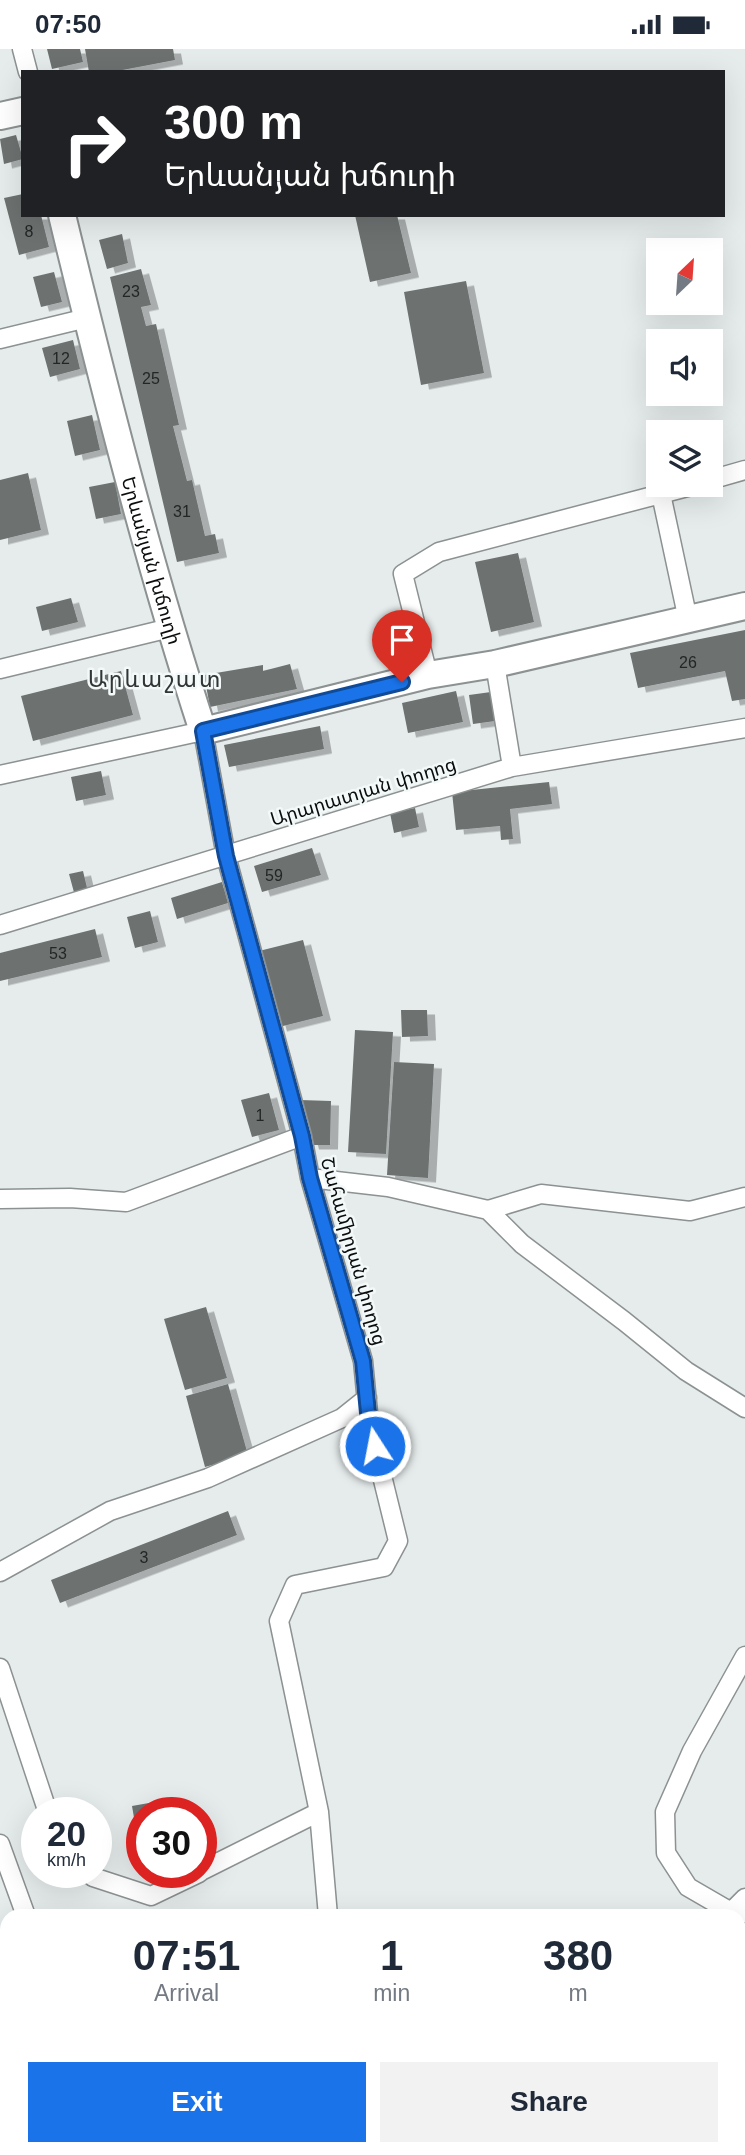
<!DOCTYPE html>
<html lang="en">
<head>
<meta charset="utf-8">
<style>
  :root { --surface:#fff; --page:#f2f2f3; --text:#1f2937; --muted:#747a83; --accent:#1a73e8 }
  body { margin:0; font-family:Arial,"Noto Sans Armenian",sans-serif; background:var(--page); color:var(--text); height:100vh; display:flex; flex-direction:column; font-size:26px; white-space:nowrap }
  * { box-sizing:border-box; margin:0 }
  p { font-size:23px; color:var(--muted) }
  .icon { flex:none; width:38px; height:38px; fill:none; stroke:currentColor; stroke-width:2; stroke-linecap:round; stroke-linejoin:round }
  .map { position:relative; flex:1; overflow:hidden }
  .drawer { position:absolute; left:0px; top:1860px; width:746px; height:247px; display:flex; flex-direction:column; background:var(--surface); border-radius:21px 21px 0 0; box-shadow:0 7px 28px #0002 }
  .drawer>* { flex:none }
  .hud { position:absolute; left:21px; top:21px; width:704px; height:147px; border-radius:0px; box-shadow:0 7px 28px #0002; background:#202124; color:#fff; overflow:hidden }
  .needle { width:46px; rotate:25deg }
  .buttons { position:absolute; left:646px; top:189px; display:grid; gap:14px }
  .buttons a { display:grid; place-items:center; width:77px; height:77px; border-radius:0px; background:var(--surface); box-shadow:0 7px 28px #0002; font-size:35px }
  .speed { position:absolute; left:21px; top:1748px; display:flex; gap:14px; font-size:35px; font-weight:700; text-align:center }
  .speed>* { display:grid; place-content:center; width:91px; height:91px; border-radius:50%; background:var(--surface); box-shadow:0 7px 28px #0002; line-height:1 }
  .speed small { font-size:18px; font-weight:400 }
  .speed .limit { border:10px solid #d22; background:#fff; color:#111 }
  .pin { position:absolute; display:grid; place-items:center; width:60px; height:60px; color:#fff; margin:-72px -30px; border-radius:50% 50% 50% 0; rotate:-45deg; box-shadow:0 0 7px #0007 }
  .pin .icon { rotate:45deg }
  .me { position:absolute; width:77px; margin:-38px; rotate:349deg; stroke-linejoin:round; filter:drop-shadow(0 0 5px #0008) }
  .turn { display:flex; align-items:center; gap:24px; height:147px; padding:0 28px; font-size:32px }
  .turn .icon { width:91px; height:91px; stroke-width:2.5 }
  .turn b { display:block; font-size:49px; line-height:60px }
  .eta { display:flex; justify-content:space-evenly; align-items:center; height:119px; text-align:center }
  .eta b { font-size:42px; font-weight:600; line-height:49px }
  .action { display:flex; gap:14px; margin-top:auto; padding:14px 28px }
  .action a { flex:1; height:80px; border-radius:0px; background:var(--accent); color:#fff; font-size:28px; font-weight:600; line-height:80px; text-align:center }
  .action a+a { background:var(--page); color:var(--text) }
  .status { display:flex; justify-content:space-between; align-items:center; height:49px; padding:0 35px; background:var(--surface); direction:ltr }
  .status svg { height:19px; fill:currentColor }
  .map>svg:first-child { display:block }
  .building { fill:#6d7271; filter:url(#shadow) }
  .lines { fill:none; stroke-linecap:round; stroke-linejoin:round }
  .street-casing { stroke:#8c9191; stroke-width:21 }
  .secondary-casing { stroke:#8c9191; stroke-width:30 }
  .street { stroke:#fff; stroke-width:18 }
  .secondary { stroke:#fff; stroke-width:26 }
  .route-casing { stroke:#114b97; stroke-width:18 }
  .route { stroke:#1a73e8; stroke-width:12 }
  .labels { text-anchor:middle; stroke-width:5; stroke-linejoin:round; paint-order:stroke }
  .number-label { font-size:16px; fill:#242626 }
  .street-label { font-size:19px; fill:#0b0d0d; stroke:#f3f9f9 }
  .quarter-label { font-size:23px; letter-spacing:2px; fill:#313635; stroke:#f3f9f9 }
</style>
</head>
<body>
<div class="status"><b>07:50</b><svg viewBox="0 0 49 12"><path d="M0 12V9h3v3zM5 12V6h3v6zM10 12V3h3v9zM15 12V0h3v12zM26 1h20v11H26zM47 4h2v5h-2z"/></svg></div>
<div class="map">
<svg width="745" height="2106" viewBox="0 0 745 2106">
  <defs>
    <filter id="shadow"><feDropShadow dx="8" dy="4.5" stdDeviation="0" flood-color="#0004"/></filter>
  </defs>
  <rect width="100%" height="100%" fill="#e6ecec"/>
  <path class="building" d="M 47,0 L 80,0 L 83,13 L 52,20 Z
    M 85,0 L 173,0 L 175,11 L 112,23 L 89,23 Z
    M 16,86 L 23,110 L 4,115 L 0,90 Z
    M 23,145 L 23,166 L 41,166 L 49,198 L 19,206 L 4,149 Z
    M 355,166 L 397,166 L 411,224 L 370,233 Z
    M 122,185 L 128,214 L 107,220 L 99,191 Z
    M 141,220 L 151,256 L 141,258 L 146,277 L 156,275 L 179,376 L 173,377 L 187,432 L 192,431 L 205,487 L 215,485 L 219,504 L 177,513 L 110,228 Z
    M 54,223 L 62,253 L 41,258 L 33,228 Z
    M 466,232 L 484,324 L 421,336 L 404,243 Z
    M 73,291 L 80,320 L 50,328 L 42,299 Z
    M 92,366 L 100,401 L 75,407 L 67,372 Z
    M 28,424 L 41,481 L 0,491 L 0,431 Z
    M 115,433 L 121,465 L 96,470 L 89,438 Z
    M 518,504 L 534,573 L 491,583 L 475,513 Z
    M 71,549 L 78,573 L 42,582 L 36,558 Z
    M 745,581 L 745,650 L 732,652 L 725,622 L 638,639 L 630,604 Z
    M 290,615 L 297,640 L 210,658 L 204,626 L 263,616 L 263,622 Z
    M 121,622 L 133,666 L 33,692 L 21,647 Z
    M 456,642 L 463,673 L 408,684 L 402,654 Z
    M 491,643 L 495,672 L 473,675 L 469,646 Z
    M 320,677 L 324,700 L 229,718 L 224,696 Z
    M 101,722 L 106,746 L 76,752 L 71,728 Z
    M 549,733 L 552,755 L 510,760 L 513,790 L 501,791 L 500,777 L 456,781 L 452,743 Z
    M 415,759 L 419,778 L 394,784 L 390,764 Z
    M 312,799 L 321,826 L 262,843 L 254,817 Z
    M 83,822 L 88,843 L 75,847 L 69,825 Z
    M 222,833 L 228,854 L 177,870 L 171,849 Z
    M 150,862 L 158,893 L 135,899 L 127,868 Z
    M 95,880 L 102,908 L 0,932 L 0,904 Z
    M 303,891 L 323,967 L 279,978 L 259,902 Z
    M 401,961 L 427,961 L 428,987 L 402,988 Z
    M 355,981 L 393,983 L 386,1105 L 348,1103 Z
    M 394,1013 L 434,1015 L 428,1129 L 387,1126 Z
    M 269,1044 L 279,1081 L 252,1088 L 241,1051 Z
    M 300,1051 L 331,1052 L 330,1096 L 311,1096 Z
    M 206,1258 L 227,1329 L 185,1341 L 164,1270 Z
    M 228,1335 L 248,1406 L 205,1418 L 186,1347 Z
    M 228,1462 L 237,1486 L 60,1554 L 51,1531 Z
    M 177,1749 L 180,1764 L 142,1764 L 140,1804 L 132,1757 Z"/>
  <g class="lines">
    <defs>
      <path id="street" d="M 22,0 L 28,23
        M 0,290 L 87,269
        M 710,431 L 745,421
        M 661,445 L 688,571
        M 495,615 L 512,718
        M 0,620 L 170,579
        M 428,626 L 403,525 L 439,503 L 695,436
        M 0,726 L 203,682 L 226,807 L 302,1087 L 310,1129 L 363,1312 L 369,1374 L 398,1492 L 384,1518 L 295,1536 L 279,1572 L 319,1763 L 328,1867
        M 0,876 L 512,718 L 745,679
        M 310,1129 L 388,1138 L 488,1161 L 541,1145 L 690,1162 L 745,1148
        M 0,1150 L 70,1149 L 126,1153 L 302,1087
        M 488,1161 L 522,1195 L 624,1272 L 686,1322 L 745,1359
        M 0,1523 L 110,1462 L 208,1429 L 342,1369 L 367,1349
        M 0,1619 L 48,1764
        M 0,1795 L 26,1867
        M 201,1822 L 319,1763
        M 89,1824 L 93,1828 L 151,1847 L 199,1824
        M 731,1863 L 745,1849
        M 738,1867 L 688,1838 L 666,1804 L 665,1763 L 692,1702 L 745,1607
        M 0,2093 L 7,2088
        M 368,2100 L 373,2106"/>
      <g id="secondary">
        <path d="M 0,67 L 23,62"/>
        <path id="s1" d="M 62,166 C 104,339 148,513 203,682 L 428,626 L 495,615 L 745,557"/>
      </g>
    </defs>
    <use href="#street" class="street-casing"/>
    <use href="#secondary" class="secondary-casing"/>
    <use href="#street" class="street"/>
    <use href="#secondary" class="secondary"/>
  </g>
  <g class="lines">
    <defs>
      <path id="route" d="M 375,1397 L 369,1374 L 363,1312 L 310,1129 L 302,1087 L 226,807 L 203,682 L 402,633"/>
    </defs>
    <use href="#route" class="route-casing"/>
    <use href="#route" class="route"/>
  </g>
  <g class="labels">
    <g class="number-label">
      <text x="29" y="188">8</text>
      <text x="131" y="248">23</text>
      <text x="61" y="315">12</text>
      <text x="151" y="335">25</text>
      <text x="182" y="468">31</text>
      <text x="688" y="619">26</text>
      <text x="274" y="832">59</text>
      <text x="58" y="910">53</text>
      <text x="260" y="1072">1</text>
      <text x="144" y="1514">3</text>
    </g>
    <g class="street-label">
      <text dy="7" stroke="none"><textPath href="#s1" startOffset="357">Երևանյան խճուղի</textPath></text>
      <text transform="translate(363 742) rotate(-17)" y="7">Արարատյան փողոց</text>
      <text transform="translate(354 1202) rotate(74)" y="7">Շահամիրյան փողոց</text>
    </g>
    <g class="quarter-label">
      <text x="155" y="638">Արևաշատ</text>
    </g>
  </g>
</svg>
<div class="buttons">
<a><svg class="needle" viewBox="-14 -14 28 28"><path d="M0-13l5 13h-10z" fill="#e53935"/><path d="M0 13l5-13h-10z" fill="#747a83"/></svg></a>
<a><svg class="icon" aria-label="sound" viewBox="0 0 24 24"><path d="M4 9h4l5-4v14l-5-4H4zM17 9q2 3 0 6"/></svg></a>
<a><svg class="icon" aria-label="layers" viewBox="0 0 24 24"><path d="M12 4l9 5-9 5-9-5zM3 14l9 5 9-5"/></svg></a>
</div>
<div class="speed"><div>20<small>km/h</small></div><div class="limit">30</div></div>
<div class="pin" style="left:402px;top:633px;background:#d93025"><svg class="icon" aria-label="arrive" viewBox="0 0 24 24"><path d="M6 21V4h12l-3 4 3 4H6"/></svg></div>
<svg class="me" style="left:375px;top:1397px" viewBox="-20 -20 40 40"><circle r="17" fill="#1a73e8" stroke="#fff" stroke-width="3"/><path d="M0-11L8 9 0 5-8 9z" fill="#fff"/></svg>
<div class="hud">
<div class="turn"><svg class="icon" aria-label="right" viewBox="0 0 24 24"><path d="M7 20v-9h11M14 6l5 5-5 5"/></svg><div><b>300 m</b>Երևանյան խճուղի</div></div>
</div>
<section class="drawer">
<div class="eta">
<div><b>07:51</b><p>Arrival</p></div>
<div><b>1</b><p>min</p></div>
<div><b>380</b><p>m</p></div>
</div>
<div class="action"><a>Exit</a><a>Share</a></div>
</section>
</div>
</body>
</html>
